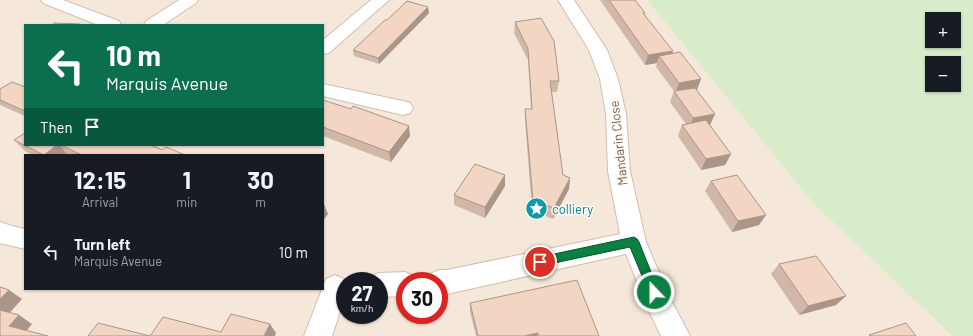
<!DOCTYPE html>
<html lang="en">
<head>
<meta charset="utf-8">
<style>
  :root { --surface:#171b24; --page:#242831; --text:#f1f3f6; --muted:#9ea1a6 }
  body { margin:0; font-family:Barlow,sans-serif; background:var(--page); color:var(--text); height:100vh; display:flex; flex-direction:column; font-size:15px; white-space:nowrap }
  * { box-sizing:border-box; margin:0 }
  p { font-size:13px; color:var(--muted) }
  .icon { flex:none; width:22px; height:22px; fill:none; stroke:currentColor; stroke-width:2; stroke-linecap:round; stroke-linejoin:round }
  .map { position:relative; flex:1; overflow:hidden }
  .drawer { position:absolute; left:24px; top:154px; width:300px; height:136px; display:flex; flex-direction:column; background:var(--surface); border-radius:0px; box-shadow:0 1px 3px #0004 }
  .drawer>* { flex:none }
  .hud { position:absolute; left:24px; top:24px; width:300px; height:122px; border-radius:0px; box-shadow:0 1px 3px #0004; background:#0b6e4f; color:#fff; overflow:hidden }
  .fabs { position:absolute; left:925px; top:12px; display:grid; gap:8px }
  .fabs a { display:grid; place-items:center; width:36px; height:36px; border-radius:0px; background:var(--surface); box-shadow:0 1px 3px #0004; font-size:20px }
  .speed { position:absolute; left:336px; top:272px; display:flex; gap:8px; font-size:20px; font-weight:700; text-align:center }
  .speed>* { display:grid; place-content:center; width:52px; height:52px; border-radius:50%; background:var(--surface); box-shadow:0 1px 3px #0004; line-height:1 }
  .speed small { font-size:10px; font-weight:400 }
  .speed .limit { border:6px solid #d22; background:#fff; color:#111 }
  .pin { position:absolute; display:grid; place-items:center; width:34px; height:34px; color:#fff; margin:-17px; border:2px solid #fff; border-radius:50%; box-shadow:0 1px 4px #0007 }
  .me { position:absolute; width:44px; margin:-22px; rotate:338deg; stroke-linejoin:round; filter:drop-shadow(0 0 3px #0008) }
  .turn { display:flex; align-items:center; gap:14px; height:84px; padding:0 16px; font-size:18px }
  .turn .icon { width:52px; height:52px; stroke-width:2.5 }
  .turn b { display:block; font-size:28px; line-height:34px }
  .then { display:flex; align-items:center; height:38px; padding:0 16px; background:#0003; gap:8px; font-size:15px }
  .eta { display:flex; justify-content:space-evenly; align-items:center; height:68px; text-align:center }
  .eta b { font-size:24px; font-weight:700; line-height:28px }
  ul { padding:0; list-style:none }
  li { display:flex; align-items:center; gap:12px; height:60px; padding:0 16px }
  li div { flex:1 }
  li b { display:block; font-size:15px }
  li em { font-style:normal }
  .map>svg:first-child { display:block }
  .residential { fill:#f5e8da; fill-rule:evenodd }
  .green { fill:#d8ecc9; fill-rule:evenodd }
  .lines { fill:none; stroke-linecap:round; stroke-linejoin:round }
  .minor-casing { stroke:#d1beb0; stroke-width:2 }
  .minor { fill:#fff; fill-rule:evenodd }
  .wall { fill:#d1b7a8 }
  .shaded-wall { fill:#aa9588 }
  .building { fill:#f3d5c3; stroke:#aa9588 }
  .route { fill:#0b8043; stroke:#07532c }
  .labels { text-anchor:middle; stroke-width:3; stroke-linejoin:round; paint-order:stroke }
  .street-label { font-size:13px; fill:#7a5c4d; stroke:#fffaf3 }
  .culture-label { font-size:13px; fill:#0d838f; stroke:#fffaf3; text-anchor:start }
</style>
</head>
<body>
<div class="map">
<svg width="973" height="336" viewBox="0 0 973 336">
  <rect width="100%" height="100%" fill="#fdf6ec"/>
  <path class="residential" d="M 0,0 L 647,0 L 813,203 L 952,336 L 0,336 ZM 25,25 L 323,25 L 323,145 L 25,145 ZM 25,155 L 323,155 L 323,289 L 25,289 ZM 345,281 L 379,281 L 379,315 L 345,315 ZM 405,281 L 439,281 L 439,315 L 405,315 Z"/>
  <path class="green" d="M 647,0 L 973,0 L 973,336 L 952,336 L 813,203 ZM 932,19 L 954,19 L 954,41 L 932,41 ZM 932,63 L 954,63 L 954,85 L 932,85 Z"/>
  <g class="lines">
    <defs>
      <path id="minor" d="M 41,0 L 63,0 L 119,21 L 121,25 L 98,25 L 43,3 Z
        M 179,0 L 198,0 L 196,3 L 163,25 L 144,25 L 146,21 Z
        M 371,0 L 389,0 L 329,53 L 323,54 L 323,40 Z
        M 558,0 L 574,0 L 607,50 L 618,79 L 626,114 L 630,171 L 646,242 L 670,298 L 690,336 L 661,336 L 646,305 L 626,254 L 447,294 L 439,294 L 439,281 L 426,281 L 430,274 L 439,270 L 447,270 L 620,234 L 608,171 L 606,114 L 600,79 L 589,50 Z
        M 323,84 L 403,101 L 410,103 L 413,108 L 410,113 L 403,115 L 323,96 Z
        M 0,222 L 12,226 L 25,229 L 25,249 L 0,243 Z
        M 405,272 L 414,276 L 417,281 L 405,281 L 405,296 L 379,297 L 379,281 L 368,281 L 370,277 L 379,273 Z
        M 335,275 L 344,279 L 345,296 L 332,336 L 304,336 L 326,279 Z"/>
    </defs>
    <use href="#minor" class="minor-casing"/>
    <use href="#minor" class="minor"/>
  </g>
  <path class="wall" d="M 600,0 L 635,0 L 645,13 L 644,15 L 672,54 L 701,79 L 696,90 L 710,125 L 709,125 L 731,154 L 725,165 L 701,170 L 678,136 L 682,125 L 686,124 L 670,102 L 674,91 L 656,67 L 657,63 L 645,65 Z
    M 429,13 L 379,64 L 354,56 L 353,50 L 387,20 Z
    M 515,22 L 559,81 L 557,92 L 551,92 L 563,175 L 570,178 L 569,189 L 553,219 L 532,210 L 525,120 L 525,109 L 531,109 L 528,60 L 514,33 Z
    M 25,87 L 25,116 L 0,105 L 0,89 Z
    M 323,100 L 410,136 L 391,162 L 323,136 Z
    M 14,140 L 25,145 L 151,145 L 162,150 L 185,155 L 32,155 L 25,151 Z
    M 711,181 L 766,215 L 759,225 L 732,232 L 705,191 Z
    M 505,186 L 485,218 L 454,205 L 454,195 Z
    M 779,264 L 836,305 L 799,315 L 771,274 Z
    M 470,303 L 599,336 L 476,336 L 470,312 Z"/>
  <path class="shaded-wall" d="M 428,7 L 429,13 L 379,64 L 378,58 Z
    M 673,51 L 670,61 L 659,56 L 657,63 L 645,65 L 648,55 Z
    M 701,79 L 697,90 L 675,94 L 679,83 Z
    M 715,114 L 710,125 L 689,129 L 693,118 Z
    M 409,126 L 410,136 L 391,162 L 389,152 Z
    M 57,145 L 59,145 L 68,155 L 44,155 Z
    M 731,154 L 725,165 L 701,170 L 706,159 Z
    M 505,175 L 505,186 L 485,218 L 485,207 Z
    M 570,178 L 569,189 L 553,219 L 554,208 Z
    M 324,204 L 328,214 L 323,221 L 323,205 Z
    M 766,215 L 759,225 L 732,232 L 738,221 Z
    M 9,290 L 22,299 L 6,317 L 0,313 L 0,299 Z
    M 846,296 L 836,305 L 799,315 L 808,306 Z
    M 19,315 L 32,324 L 23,335 L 9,326 Z
    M 270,324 L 276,333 L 275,336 L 264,336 Z
    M 538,333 L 537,336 L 524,336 Z"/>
  <path class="building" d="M 609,0 L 635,0 L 645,13 L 643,13 L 673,51 L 648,55 Z
    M 407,1 L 428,7 L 378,58 L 353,50 L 385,20 L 387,20 Z
    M 541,18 L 554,41 L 559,81 L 550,81 L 563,175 L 570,178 L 554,208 L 533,200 L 525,109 L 532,109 L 528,49 L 515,22 Z
    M 54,23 L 80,24 L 83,25 L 52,25 Z
    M 680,52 L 701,79 L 679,83 L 659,56 Z
    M 12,82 L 25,87 L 25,111 L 0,100 L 0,89 Z
    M 695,88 L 715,114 L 693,118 L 674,91 Z
    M 323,100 L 351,109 L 353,106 L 409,126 L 389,152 L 323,127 Z
    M 706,120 L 731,154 L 706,159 L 682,125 Z
    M 25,133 L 25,145 L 57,145 L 44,155 L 14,140 Z
    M 61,145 L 151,145 L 162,150 L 166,147 L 185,155 L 82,155 Z
    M 475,164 L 505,175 L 485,207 L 454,195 Z
    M 737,175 L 766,215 L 738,221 L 711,181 Z
    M 816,256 L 846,296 L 808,306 L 779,264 Z
    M 577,280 L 599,336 L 539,336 L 538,333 L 524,336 L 478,336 L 470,303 Z
    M 0,287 L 9,290 L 0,299 Z
    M 0,310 L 19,315 L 9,326 L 48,336 L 0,336 Z
    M 231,314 L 270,324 L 264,336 L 150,336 L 163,317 L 221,332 Z
    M 98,323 L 150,336 L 88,336 Z
    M 906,323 L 916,336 L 870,336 L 869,335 Z"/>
  <path class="route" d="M 634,237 L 637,239 L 639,242 L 659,292 L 658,295 L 654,297 L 650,295 L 630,247 L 540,266 L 537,265 L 535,262 L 537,259 L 540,257 Z"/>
  <defs>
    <symbol id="sight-disc" viewBox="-11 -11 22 22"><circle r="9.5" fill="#0f9aa8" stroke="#fffaf3"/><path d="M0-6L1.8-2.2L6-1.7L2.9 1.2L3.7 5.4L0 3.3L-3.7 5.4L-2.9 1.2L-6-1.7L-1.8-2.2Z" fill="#fff"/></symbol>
  </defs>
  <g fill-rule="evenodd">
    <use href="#sight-disc" x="524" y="196" width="25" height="25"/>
  </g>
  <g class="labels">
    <g class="street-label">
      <text transform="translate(618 143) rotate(-96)" y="5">Mandarin Close</text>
    </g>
    <g class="culture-label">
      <text x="552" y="214">colliery</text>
    </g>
  </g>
</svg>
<div class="fabs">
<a>+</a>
<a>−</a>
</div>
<div class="speed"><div>27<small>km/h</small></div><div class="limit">30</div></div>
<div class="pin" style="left:540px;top:262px;background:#d93025"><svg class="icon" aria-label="arrive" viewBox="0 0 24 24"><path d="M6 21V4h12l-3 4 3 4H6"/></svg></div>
<svg class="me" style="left:654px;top:292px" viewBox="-20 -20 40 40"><circle r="17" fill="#0b8043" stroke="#fff" stroke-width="3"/><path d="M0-11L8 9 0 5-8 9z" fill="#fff"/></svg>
<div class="hud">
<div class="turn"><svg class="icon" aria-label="left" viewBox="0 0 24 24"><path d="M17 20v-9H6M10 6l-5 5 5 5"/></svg><div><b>10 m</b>Marquis Avenue</div></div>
<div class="then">Then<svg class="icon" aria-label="arrive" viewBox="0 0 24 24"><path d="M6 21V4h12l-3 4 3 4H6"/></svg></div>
</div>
<section class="drawer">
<div class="eta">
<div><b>12:15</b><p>Arrival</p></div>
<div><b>1</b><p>min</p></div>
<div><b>30</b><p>m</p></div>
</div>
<ul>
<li><svg class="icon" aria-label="left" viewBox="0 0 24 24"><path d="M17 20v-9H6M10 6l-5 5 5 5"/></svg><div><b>Turn left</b><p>Marquis Avenue</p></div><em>10 m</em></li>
</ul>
</section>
</div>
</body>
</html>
